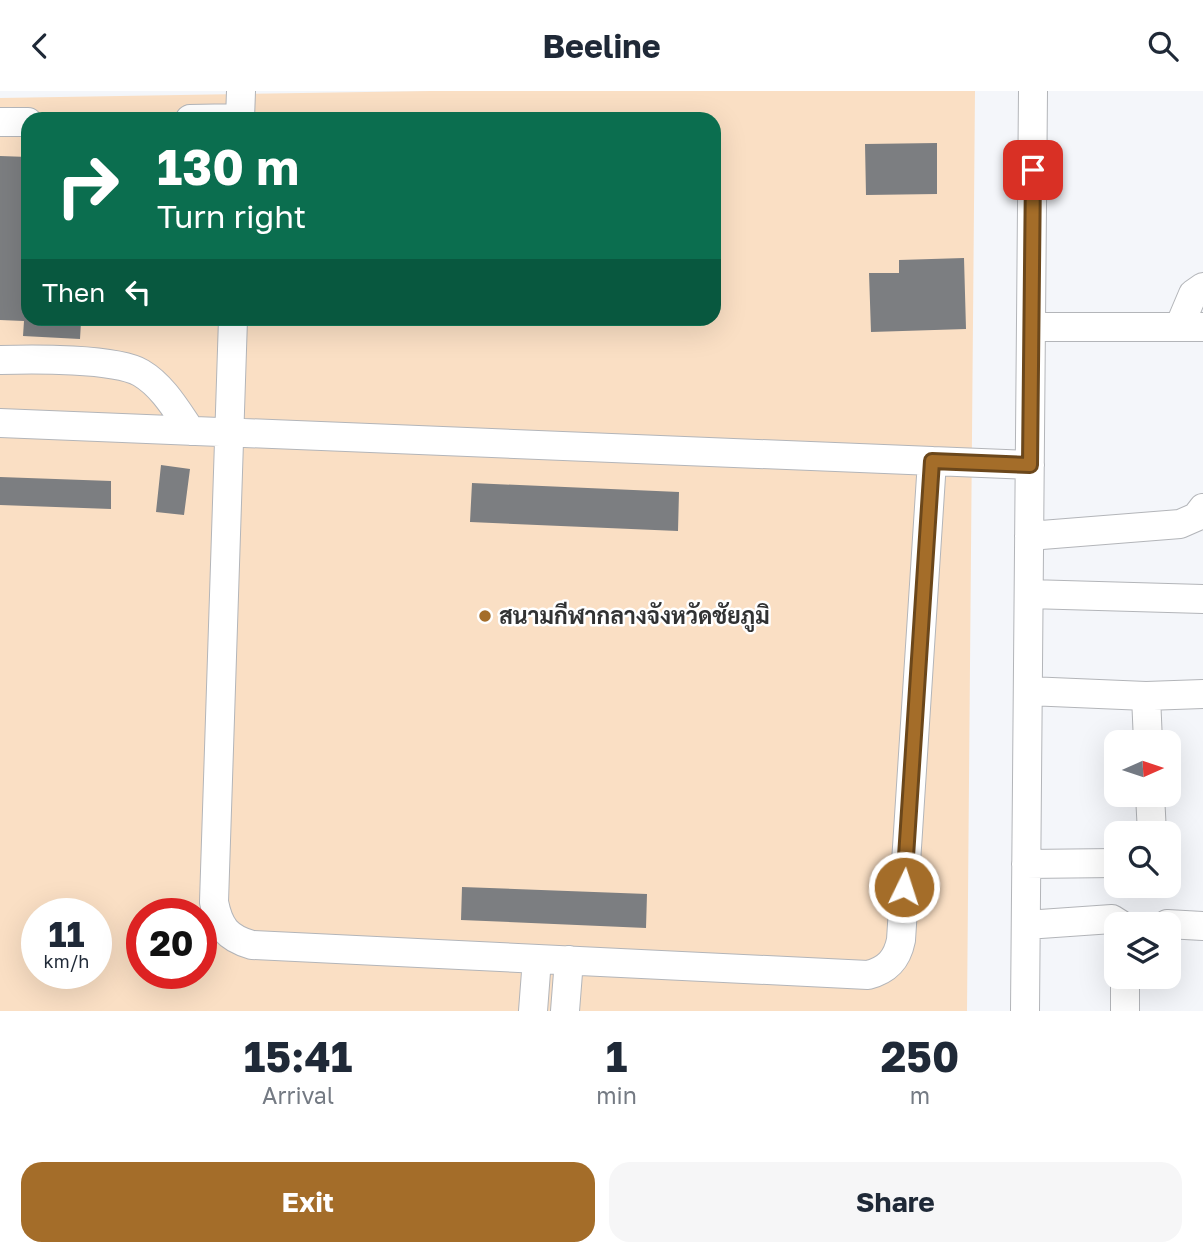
<!DOCTYPE html>
<html lang="en">
<head>
<meta charset="utf-8">
<style>
  :root { --surface:#fff; --page:#f6f6f7; --text:#1f2937; --muted:#747a83; --accent:#a46d29 }
  body { margin:0; font-family:"Golos Text",Sarabun,sans-serif; background:var(--page); color:var(--text); height:100vh; display:flex; flex-direction:column; font-size:26px; white-space:nowrap }
  * { box-sizing:border-box; margin:0 }
  p { font-size:23px; color:var(--muted) }
  .icon { flex:none; width:38px; height:38px; fill:none; stroke:currentColor; stroke-width:2; stroke-linecap:round; stroke-linejoin:round }
  .map { position:relative; height:920px; overflow:hidden }
  .sheet { display:flex; flex-direction:column; background:var(--surface); flex:1 }
  .sheet>* { flex:none }
  .banner { position:absolute; left:21px; top:21px; width:700px; height:214px; border-radius:21px; box-shadow:0 7px 28px #0002; background:#0b6e4f; color:#fff; overflow:hidden }
  .needle { width:46px; rotate:87deg }
  .fabs { position:absolute; left:1104px; top:639px; display:grid; gap:14px }
  .fabs a { display:grid; place-items:center; width:77px; height:77px; border-radius:14px; background:var(--surface); box-shadow:0 7px 28px #0002; font-size:35px }
  .speed { position:absolute; left:21px; top:807px; display:flex; gap:14px; font-size:35px; font-weight:700; text-align:center }
  .speed>* { display:grid; place-content:center; width:91px; height:91px; border-radius:50%; background:var(--surface); box-shadow:0 7px 28px #0002; line-height:1 }
  .speed small { font-size:18px; font-weight:400 }
  .speed .limit { border:10px solid #d22; background:#fff; color:#111 }
  .pin { position:absolute; display:grid; place-items:center; width:60px; height:60px; color:#fff; margin:-30px; border-radius:14px; box-shadow:0 4px 10px #0006 }
  .me { position:absolute; width:77px; margin:-38px; rotate:4deg; stroke-linejoin:round; filter:drop-shadow(0 0 5px #0008) }
  .turn { display:flex; align-items:center; gap:24px; height:147px; padding:0 21px; font-size:32px }
  .turn .icon { width:91px; height:91px; stroke-width:2.5 }
  .turn b { display:block; font-size:49px; line-height:60px }
  .then { display:flex; align-items:center; height:66px; padding:0 21px; background:#0003; gap:14px; font-size:26px }
  .eta { display:flex; justify-content:space-evenly; align-items:center; height:119px; text-align:center }
  .eta b { font-size:42px; font-weight:700; line-height:49px }
  .primary-button { display:flex; gap:14px; margin-top:auto; padding:14px 21px }
  .primary-button a { flex:1; height:80px; border-radius:21px; background:var(--accent); color:#fff; font-size:28px; font-weight:700; line-height:80px; text-align:center }
  .primary-button a+a { background:var(--page); color:var(--text) }
  header { display:flex; justify-content:space-between; align-items:center; height:91px; padding:0 21px; background:var(--surface); font-size:32px; font-weight:700 }
  .map>svg:first-child { display:block }
  .green { fill:#fadfc4; fill-rule:evenodd }
  .building { fill:#7c7e81 }
  .lines { fill:none; stroke-linecap:round; stroke-linejoin:round }
  .minor-casing { stroke:#b3b5b9; stroke-width:30 }
  .minor { stroke:#fff; stroke-width:28 }
  .route-casing { stroke:#6b471b; stroke-width:18 }
  .route { stroke:#a46d29; stroke-width:12 }
  .poi-dot { fill:#a46d29; stroke:#fff; stroke-width:2.5 }
  .labels { text-anchor:middle; stroke-width:5; stroke-linejoin:round; paint-order:stroke }
  .poi-label { font-size:23px; font-weight:bold; fill:#313233; stroke:#fff; text-anchor:start }
</style>
</head>
<body>
<header><svg class="icon" aria-label="back" viewBox="0 0 24 24"><path d="M15 5l-7 7 7 7"/></svg>Beeline<svg class="icon" aria-label="search" viewBox="0 0 24 24"><circle cx="10" cy="10" r="6"/><path d="M15 15l6 6"/></svg></header>
<div class="map">
<svg width="1203" height="920" viewBox="0 0 1203 920">
  <rect width="100%" height="100%" fill="#f4f6fa"/>
  <path class="green" d="M 430,0 L 975,0 L 967,920 L 0,920 L 0,7 ZM 28,28 L 714,28 L 714,228 L 28,228 ZM 37,822 L 96,822 L 96,882 L 37,882 ZM 142,822 L 201,822 L 201,882 L 142,882 Z"/>
  <path class="building" d="M 937,52 L 937,103 L 866,104 L 865,53 Z
    M 0,65 L 28,66 L 28,228 L 105,228 L 105,233 L 81,231 L 80,248 L 23,245 L 24,230 L 0,229 Z
    M 964,167 L 966,238 L 871,241 L 869,182 L 899,182 L 899,169 Z
    M 161,374 L 190,378 L 184,424 L 156,421 Z
    M 0,386 L 111,390 L 111,418 L 0,414 Z
    M 472,392 L 679,401 L 678,440 L 470,431 Z
    M 462,796 L 647,803 L 646,837 L 461,829 Z"/>
  <g class="lines">
    <defs>
      <path id="minor" d="M 190,28 L 240,27
        M 240,28 L 241,0
        M 0,31 L 28,31
        M 233,228 L 214,811 C 219,836 227,847 252,854 L 868,884 C 887,879 897,869 901,849 L 932,370
        M 1031,236 L 1203,236
        M 1179,236 L 1193,203 L 1203,196
        M 0,269 C 31,268 116,267 141,282 C 163,295 177,320 191,340
        M 0,332 L 1030,374
        M 1029,445 L 1180,433 L 1196,426 L 1203,417
        M 1029,503 L 1203,508
        M 1028,600 L 1146,605 L 1203,603
        M 1146,605 L 1148,651
        M 1150,704 L 1152,742
        M 1026,773 L 1116,772
        M 1167,833 L 1203,835
        M 1026,834 L 1112,828 L 1120,833
        M 1125,886 L 1125,920
        M 533,920 L 537,868
        M 565,920 L 569,869
        M 1025,920 L 1033,0"/>
    </defs>
    <use href="#minor" class="minor-casing"/>
    <use href="#minor" class="minor"/>
  </g>
  <g class="lines">
    <defs>
      <path id="route" d="M 904,796 L 932,370 L 1030,374 L 1033,79"/>
    </defs>
    <use href="#route" class="route-casing"/>
    <use href="#route" class="route"/>
  </g>
  <circle class="poi-dot" cx="485" cy="525" r="7"/>
  <g class="labels">
    <g class="poi-label">
      <text x="499" y="533">สนามกีฬากลางจังหวัดชัยภูมิ</text>
    </g>
  </g>
</svg>
<div class="fabs">
<a><svg class="needle" viewBox="-14 -14 28 28"><path d="M0-13l5 13h-10z" fill="#e53935"/><path d="M0 13l5-13h-10z" fill="#747a83"/></svg></a>
<a><svg class="icon" aria-label="search" viewBox="0 0 24 24"><circle cx="10" cy="10" r="6"/><path d="M15 15l6 6"/></svg></a>
<a><svg class="icon" aria-label="layers" viewBox="0 0 24 24"><path d="M12 4l9 5-9 5-9-5zM3 14l9 5 9-5"/></svg></a>
</div>
<div class="speed"><div>11<small>km/h</small></div><div class="limit">20</div></div>
<div class="pin" style="left:1033px;top:79px;background:#d93025"><svg class="icon" aria-label="arrive" viewBox="0 0 24 24"><path d="M6 21V4h12l-3 4 3 4H6"/></svg></div>
<svg class="me" style="left:904px;top:796px" viewBox="-20 -20 40 40"><circle r="17" fill="#a46d29" stroke="#fff" stroke-width="3"/><path d="M0-11L8 9 0 5-8 9z" fill="#fff"/></svg>
<div class="banner">
<div class="turn"><svg class="icon" aria-label="right" viewBox="0 0 24 24"><path d="M7 20v-9h11M14 6l5 5-5 5"/></svg><div><b>130 m</b>Turn right</div></div>
<div class="then">Then<svg class="icon" aria-label="left" viewBox="0 0 24 24"><path d="M17 20v-9H6M10 6l-5 5 5 5"/></svg></div>
</div>
</div>
<section class="sheet">
<div class="eta">
<div><b>15:41</b><p>Arrival</p></div>
<div><b>1</b><p>min</p></div>
<div><b>250</b><p>m</p></div>
</div>
<div class="primary-button"><a>Exit</a><a>Share</a></div>
</section>
</body>
</html>
